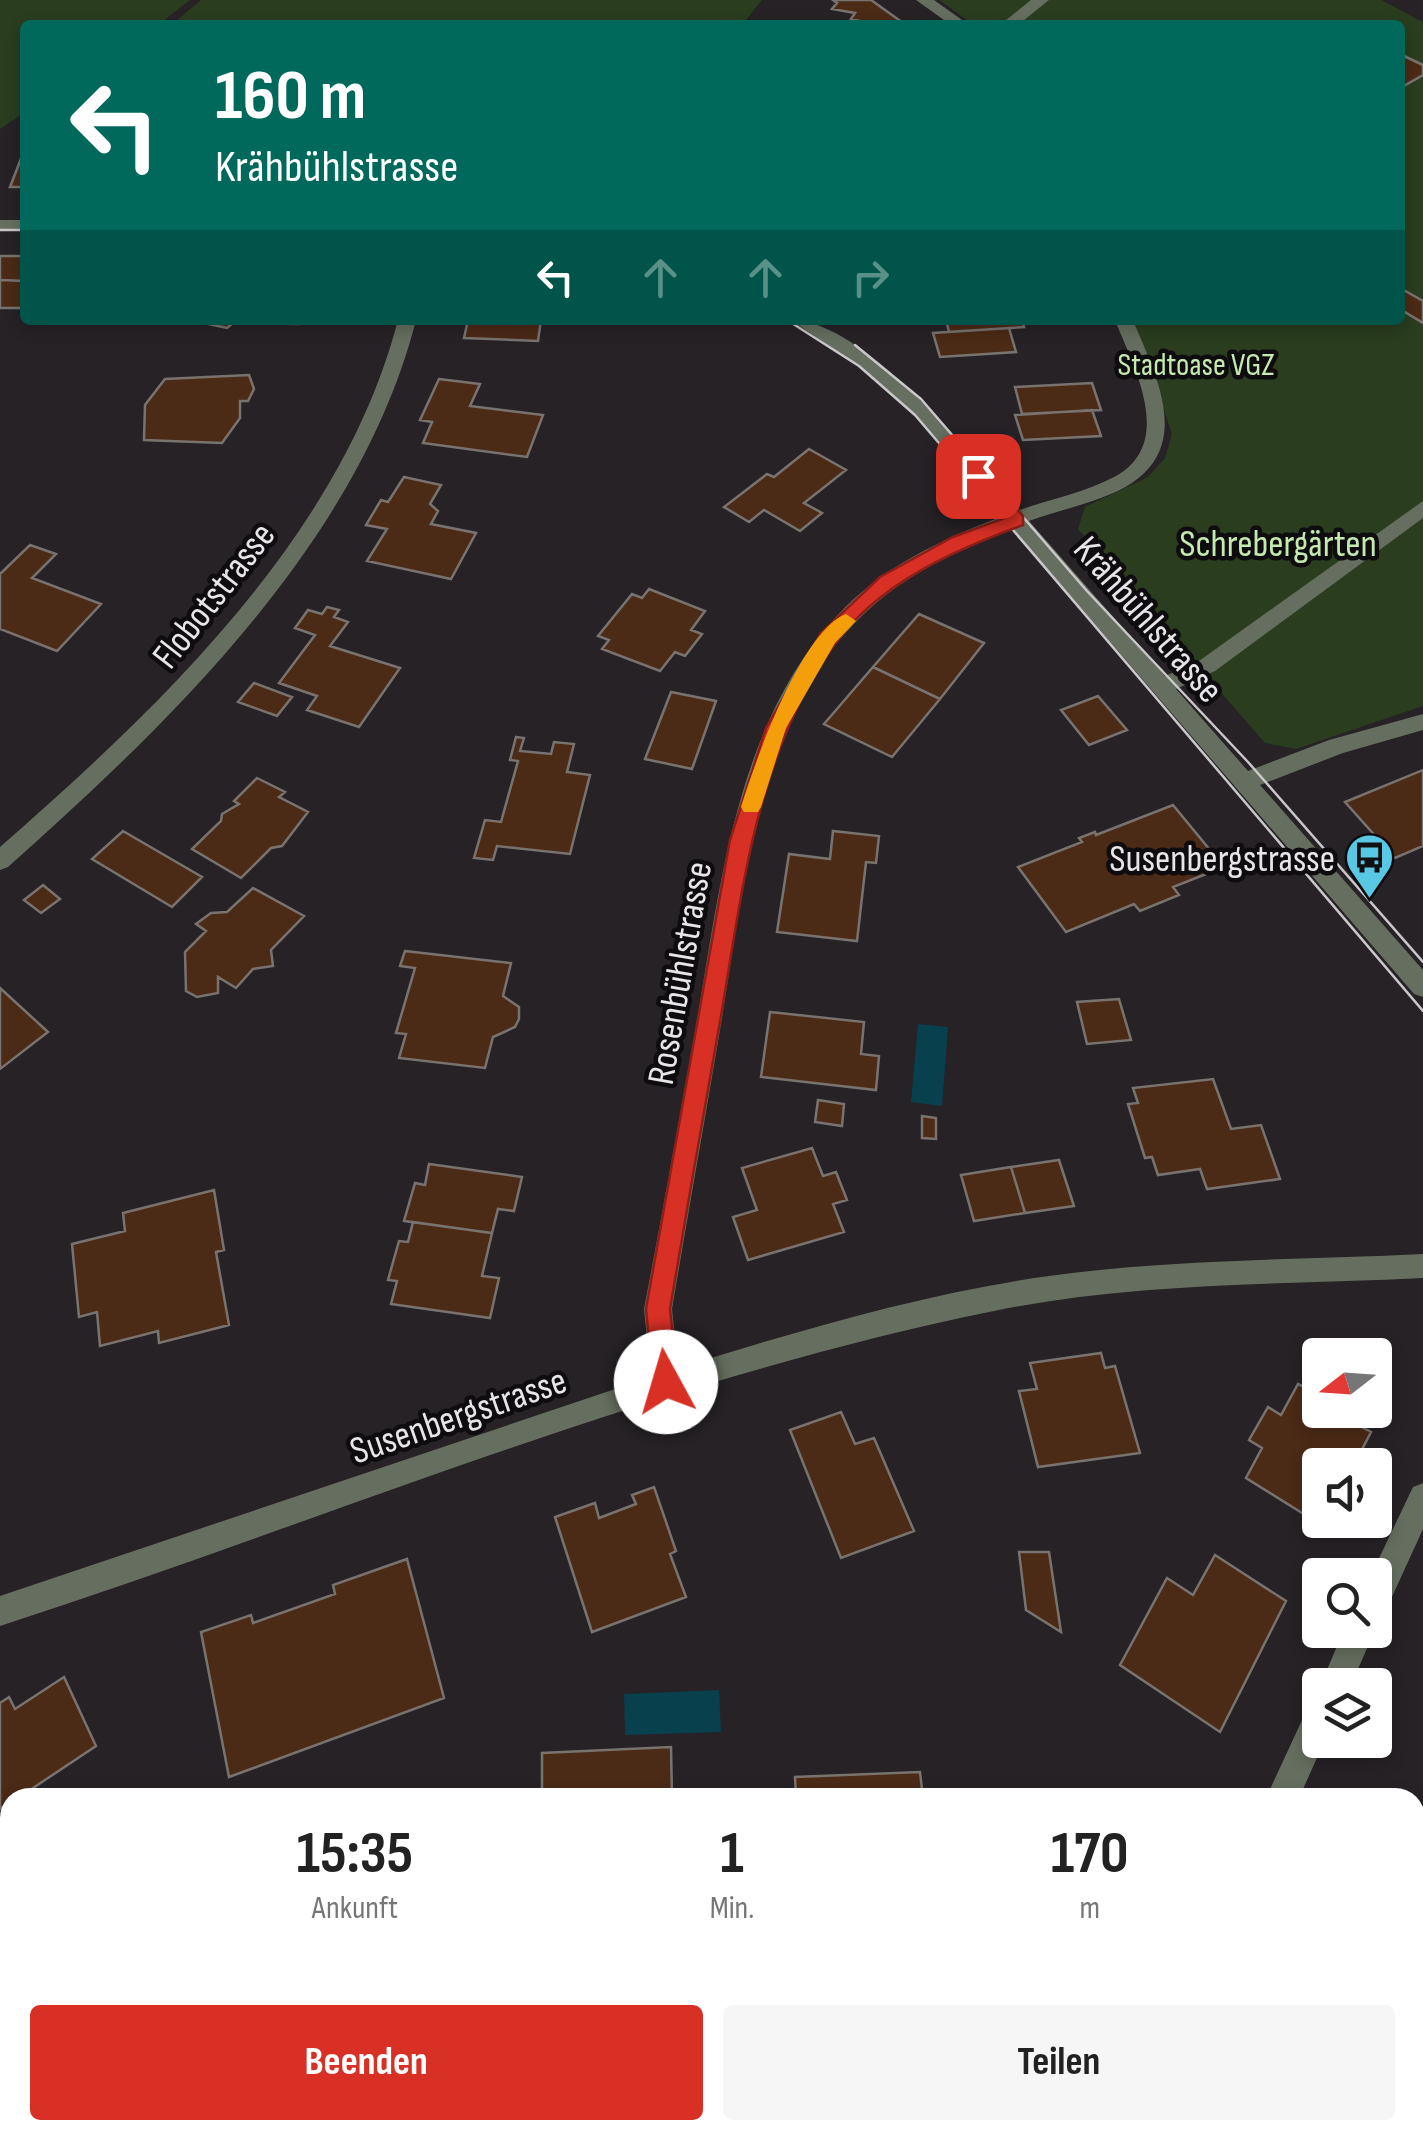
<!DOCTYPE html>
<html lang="de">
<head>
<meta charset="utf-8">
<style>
  :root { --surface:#fff; --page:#f6f6f6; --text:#222; --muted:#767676; --accent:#d93025 }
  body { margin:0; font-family:"Sofia Sans Condensed",sans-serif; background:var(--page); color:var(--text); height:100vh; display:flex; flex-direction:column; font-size:38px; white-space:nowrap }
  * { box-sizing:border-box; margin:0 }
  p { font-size:32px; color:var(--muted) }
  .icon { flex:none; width:55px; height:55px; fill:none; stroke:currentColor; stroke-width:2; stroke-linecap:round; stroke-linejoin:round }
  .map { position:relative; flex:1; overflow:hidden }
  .drawer { position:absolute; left:0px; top:1788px; width:1425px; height:352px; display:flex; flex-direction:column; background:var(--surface); border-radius:30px 30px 0 0; box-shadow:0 5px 15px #0003 }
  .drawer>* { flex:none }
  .top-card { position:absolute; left:20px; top:20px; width:1385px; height:305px; border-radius:10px; box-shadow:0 5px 15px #0003; background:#00695c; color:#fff; overflow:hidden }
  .needle { width:65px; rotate:253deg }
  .tools { position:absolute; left:1302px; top:1338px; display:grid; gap:20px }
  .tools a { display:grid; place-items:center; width:90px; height:90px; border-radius:10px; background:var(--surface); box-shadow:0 5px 15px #0003; font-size:50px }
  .pin { position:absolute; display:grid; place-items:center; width:85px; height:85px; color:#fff; margin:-42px; border-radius:20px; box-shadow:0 5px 15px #0006 }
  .me { position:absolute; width:110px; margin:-55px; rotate:354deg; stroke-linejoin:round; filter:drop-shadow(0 0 8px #0008) }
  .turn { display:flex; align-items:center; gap:35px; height:210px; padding:0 30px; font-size:45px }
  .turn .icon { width:130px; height:130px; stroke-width:2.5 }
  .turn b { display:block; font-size:70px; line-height:85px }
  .lanes { display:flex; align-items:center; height:95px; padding:0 30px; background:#0003; justify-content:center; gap:50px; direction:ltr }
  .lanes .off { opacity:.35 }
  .eta { display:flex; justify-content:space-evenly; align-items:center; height:170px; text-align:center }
  .eta b { font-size:60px; font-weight:700; line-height:70px }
  .cta { display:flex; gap:20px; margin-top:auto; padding:20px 30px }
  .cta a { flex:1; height:115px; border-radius:10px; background:var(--accent); color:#fff; font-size:40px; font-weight:700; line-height:115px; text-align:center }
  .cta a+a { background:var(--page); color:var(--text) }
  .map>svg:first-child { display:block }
  .green { fill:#2a3d1f }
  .water { fill:#08404d }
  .building { fill:#4b2a16; stroke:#797370; stroke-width:2.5 }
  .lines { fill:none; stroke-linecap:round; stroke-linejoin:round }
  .minor { fill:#666f5f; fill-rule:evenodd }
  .tram { stroke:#cac7ca; stroke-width:2.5 }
  .route { fill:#d93025; stroke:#8d1f18; stroke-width:2.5 }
  .slow { fill:#f59e0b }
  .labels { text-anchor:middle; stroke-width:9; stroke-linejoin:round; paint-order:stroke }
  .far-park-label { font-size:32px; fill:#c4eaaf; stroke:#0e0c0e }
  .park-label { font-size:38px; fill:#c4eaaf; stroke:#0e0c0e }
  .street-label { font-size:38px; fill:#e7e5e8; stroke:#0e0c0e }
  .poi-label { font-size:38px; fill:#e7e5e8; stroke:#0e0c0e; text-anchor:end }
</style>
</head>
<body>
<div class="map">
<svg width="1423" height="2138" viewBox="0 0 1423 2138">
  <rect width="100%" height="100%" fill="#262226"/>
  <path class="green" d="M 0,0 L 190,0 L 158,25 L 25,25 L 25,112 L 0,129 Z
    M 201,0 L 762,0 L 742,25 L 171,25 Z
    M 939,0 L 1381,0 L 1423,22 L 1423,706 L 1296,749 L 1265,743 L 1078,529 L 1085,507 L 1148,477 L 1165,458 L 1172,434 L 1133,320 L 1400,320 L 1400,25 L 974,25 Z"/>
  <path class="water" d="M 918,1024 L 948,1027 L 942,1106 L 911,1102 Z
    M 719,1690 L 721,1732 L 625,1735 L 624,1694 Z"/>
  <path class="building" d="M 833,0 L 871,0 L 906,25 L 861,25 L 864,22 L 851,19 L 855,13 L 832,9 L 837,3 Z
    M 1404,56 L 1423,65 L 1423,75 L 1400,88 L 1400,58 Z
    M 24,151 L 25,187 L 10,187 Z
    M 0,256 L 25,256 L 25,281 L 0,280 Z
    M 0,280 L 25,281 L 25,308 L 0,308 Z
    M 1400,288 L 1423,301 L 1423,323 L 1400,309 Z
    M 189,320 L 299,320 L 298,324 L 233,323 L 227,328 Z
    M 468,320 L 541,320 L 538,341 L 464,338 Z
    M 946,320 L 1022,320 L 1024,327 L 949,332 Z
    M 1009,328 L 1016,352 L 940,357 L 933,333 Z
    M 249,375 L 254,389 L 248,401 L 240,401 L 240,418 L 222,443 L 144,440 L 145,405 L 165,379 Z
    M 439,379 L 480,384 L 470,406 L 543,415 L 527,457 L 423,443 L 432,422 L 420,420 Z
    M 1092,383 L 1101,410 L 1022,414 L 1015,387 Z
    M 1092,410 L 1101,436 L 1023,440 L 1015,415 Z
    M 809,449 L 846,470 L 804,503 L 822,513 L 800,531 L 764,510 L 749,522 L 724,507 L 767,474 L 774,477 Z
    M 404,477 L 441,485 L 430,504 L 438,511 L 431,524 L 476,533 L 451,579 L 367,561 L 387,529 L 366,525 L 381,500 L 388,502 Z
    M 30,545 L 56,554 L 32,578 L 101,604 L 57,651 L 0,629 L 0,574 Z
    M 649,589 L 705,611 L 691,630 L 702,634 L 685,656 L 675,652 L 660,671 L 602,649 L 609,640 L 598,636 L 632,594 L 642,598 Z
    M 327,607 L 339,610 L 334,617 L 348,622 L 330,646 L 400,668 L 359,727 L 307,710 L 317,696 L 279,683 L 315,635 L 295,628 L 308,610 L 322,614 Z
    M 919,614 L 984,643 L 940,699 L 873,667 Z
    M 873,667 L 940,699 L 892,757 L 824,724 Z
    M 254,683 L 292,697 L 277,716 L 238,702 Z
    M 671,692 L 716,701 L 692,769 L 645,759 Z
    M 1098,696 L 1127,730 L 1089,745 L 1061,710 Z
    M 516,737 L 524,738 L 520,751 L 551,754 L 554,742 L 574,744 L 567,772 L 590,775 L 570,854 L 497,846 L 493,860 L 474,858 L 485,820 L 501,822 L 518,761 L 510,760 Z
    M 1423,770 L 1423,846 L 1395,858 L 1345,802 Z
    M 257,778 L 285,792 L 279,797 L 308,812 L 282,846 L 271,848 L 241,878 L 192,849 L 221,821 L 222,814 L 239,804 L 234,801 Z
    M 1173,805 L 1224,867 L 1173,887 L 1179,895 L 1140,911 L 1134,904 L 1066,932 L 1018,867 L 1082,842 L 1079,838 L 1095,832 L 1096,835 Z
    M 123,831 L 202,877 L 172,907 L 92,859 Z
    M 833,831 L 879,836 L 876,863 L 866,862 L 857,941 L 777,932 L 789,854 L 830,859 Z
    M 43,885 L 60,899 L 41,913 L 24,900 Z
    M 253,888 L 304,916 L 271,950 L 273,966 L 253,969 L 236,988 L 218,977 L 218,993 L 197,997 L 186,991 L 185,952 L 206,931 L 196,924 L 211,913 L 227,912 Z
    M 405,951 L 511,963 L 503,996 L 519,1007 L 519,1019 L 515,1027 L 493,1037 L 485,1068 L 399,1058 L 406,1034 L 396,1033 L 415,968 L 400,966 Z
    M 0,988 L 48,1032 L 0,1069 Z
    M 1119,999 L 1131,1040 L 1087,1044 L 1077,1002 Z
    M 770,1012 L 864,1022 L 861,1054 L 879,1056 L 876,1090 L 761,1077 Z
    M 1213,1079 L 1231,1129 L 1261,1125 L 1280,1179 L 1207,1189 L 1200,1169 L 1158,1175 L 1152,1157 L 1145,1158 L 1128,1104 L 1138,1103 L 1133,1088 Z
    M 818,1100 L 844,1104 L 842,1126 L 815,1122 Z
    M 922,1116 L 936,1118 L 936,1139 L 922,1138 Z
    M 812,1148 L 823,1176 L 836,1172 L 847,1200 L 833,1204 L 844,1232 L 748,1260 L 733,1217 L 757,1210 L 742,1168 Z
    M 1059,1160 L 1074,1206 L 1025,1213 L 1011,1167 Z
    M 429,1164 L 522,1177 L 514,1211 L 498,1209 L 492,1233 L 404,1221 L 415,1183 L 425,1185 Z
    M 1011,1167 L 1025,1213 L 974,1221 L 961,1175 Z
    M 214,1190 L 224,1250 L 216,1252 L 229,1325 L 159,1343 L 158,1331 L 100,1346 L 97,1312 L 79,1317 L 72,1244 L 125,1231 L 123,1213 Z
    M 413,1222 L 492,1233 L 482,1276 L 499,1278 L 490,1318 L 391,1304 L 397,1281 L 388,1280 L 399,1241 L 408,1242 Z
    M 1101,1353 L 1105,1368 L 1115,1366 L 1140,1453 L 1038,1467 L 1019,1391 L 1037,1389 L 1030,1363 Z
    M 1316,1378 L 1320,1380 L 1320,1410 L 1366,1410 L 1358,1425 L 1371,1432 L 1354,1465 L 1320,1465 L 1320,1520 L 1326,1520 L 1323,1526 L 1246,1478 L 1262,1448 L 1249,1440 L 1268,1407 L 1281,1415 L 1298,1384 L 1310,1390 Z
    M 841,1412 L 855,1444 L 874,1438 L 914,1531 L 841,1558 L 790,1430 Z
    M 654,1487 L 676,1551 L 670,1554 L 686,1597 L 592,1632 L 555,1517 L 595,1503 L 599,1518 L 636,1504 L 632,1495 Z
    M 1019,1552 L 1049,1552 L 1061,1632 L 1026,1610 Z
    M 1215,1555 L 1286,1601 L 1220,1732 L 1120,1665 L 1167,1578 L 1193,1595 Z
    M 407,1559 L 444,1698 L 229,1777 L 201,1632 L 251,1615 L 253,1623 L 335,1594 L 333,1585 Z
    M 64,1677 L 96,1746 L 18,1798 L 10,1798 L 10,1803 L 0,1809 L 0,1703 L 9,1697 L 15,1709 Z
    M 671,1747 L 672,1798 L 542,1798 L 542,1753 Z
    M 920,1772 L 923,1798 L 796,1798 L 795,1777 Z
    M 1415,1854 L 1423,1859 L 1423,1914 L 1415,1933 Z
    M 10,1980 L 10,2073 L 0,2080 L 0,1987 Z
    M 644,2130 L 793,2130 L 792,2138 L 644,2138 Z
    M 1270,2130 L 1405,2130 L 1423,2134 L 1423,2138 L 1270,2138 Z"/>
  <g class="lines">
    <path class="minor" d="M 916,0 L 934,0 L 969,25 L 951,25 Z
      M 1031,0 L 1049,0 L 1018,25 L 1000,25 Z
      M 0,220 L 25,220 L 25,230 L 0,230 Z
      M 398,320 L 416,320 C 360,540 172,721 8,867 L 0,870 L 0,847 C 161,706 342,535 398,320 Z
      M 791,320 C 864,320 972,456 1020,510 C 1050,499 1087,492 1116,476 C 1176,442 1133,366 1115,320 L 1133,320 C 1154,372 1193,442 1132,483 C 1107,500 1059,510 1029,521 L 1165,676 L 1199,661 L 1423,501 L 1423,518 L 1215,671 L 1176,689 L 1248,771 L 1329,740 L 1423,714 L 1423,730 L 1343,753 L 1260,785 L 1423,970 L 1423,997 L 1414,994 L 1012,528 C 953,551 896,579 852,626 C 758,724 742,897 721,1024 C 705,1119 688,1214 672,1309 L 678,1368 C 799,1331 924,1293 1049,1276 C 1173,1259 1298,1260 1423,1254 L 1423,1278 C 1280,1285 1134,1282 994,1311 C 653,1380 330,1519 0,1626 L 0,1596 L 651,1377 L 644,1309 C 662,1215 679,1121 696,1026 C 720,888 736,725 836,617 C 880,568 942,539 1003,516 L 924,425 L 863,369 Z
      M 1423,1483 L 1423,1529 L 1386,1610 L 1375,1614 L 1375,1575 L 1371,1575 L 1413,1487 Z
      M 1344,1630 L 1375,1630 L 1351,1685 L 1320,1686 Z
      M 1320,1701 L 1320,1740 L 1325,1740 L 1299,1798 L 1266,1798 L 1309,1705 Z
      M 1155,2130 L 1189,2130 L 1187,2138 L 1153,2138 Z"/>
    <path class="tram" d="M 0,230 L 25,230
      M 787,320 L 859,366 L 915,415 L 1423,1011
      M 855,345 L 921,399 L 1087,591 L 1248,762 L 1423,962"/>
  </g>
  <path class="route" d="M 978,470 L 985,472 L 1023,516 L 1023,525 C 954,550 879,583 834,645 C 758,751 743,885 722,1010 C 704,1110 687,1209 670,1309 L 678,1382 L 674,1391 L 666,1394 L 657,1391 L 653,1382 L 646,1309 L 730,840 L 766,728 L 821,633 L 880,577 L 953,537 L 1005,518 L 970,476 Z"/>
  <path class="slow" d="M 846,614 L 856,621 L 835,643 L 786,728 L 761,807 L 758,812 L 744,812 L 741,807 C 755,762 801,631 846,614 Z"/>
  <defs>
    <symbol id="bus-pin" viewBox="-11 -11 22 30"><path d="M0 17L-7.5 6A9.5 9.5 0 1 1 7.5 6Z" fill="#58c8e4" stroke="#0e0c0e"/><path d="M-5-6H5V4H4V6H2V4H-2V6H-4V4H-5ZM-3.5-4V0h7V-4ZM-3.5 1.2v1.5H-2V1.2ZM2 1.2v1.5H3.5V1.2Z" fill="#111"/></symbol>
  </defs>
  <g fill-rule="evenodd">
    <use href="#bus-pin" x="1342" y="830" width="55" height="75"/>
  </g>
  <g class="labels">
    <g class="far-park-label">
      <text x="1196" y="375">Stadtoase VGZ</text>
    </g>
    <g class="park-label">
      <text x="1278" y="556">Schrebergärten</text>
    </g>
    <g class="street-label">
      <text transform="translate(213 595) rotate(-52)" y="13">Flobotstrasse</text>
      <text transform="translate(1149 619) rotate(49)" y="13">Krähbühlstrasse</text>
      <text transform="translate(679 973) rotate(-80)" y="13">Rosenbühlstrasse</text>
      <text transform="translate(458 1415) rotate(-19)" y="13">Susenbergstrasse</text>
    </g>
    <g class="poi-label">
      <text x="1335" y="871">Susenbergstrasse</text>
    </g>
  </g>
</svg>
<div class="tools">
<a><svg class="needle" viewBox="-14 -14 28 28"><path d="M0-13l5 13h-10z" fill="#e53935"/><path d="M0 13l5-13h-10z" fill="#767676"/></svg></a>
<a><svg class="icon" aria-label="sound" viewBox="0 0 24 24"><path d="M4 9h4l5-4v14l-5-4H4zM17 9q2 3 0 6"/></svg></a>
<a><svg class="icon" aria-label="search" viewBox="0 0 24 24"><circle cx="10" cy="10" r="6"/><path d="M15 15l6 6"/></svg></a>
<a><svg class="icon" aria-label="layers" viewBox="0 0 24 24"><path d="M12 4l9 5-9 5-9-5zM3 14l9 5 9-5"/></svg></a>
</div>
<div class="pin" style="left:978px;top:476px;background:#d93025"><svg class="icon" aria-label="arrive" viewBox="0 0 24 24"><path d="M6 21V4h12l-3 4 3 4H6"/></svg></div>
<svg class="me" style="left:666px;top:1382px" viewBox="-20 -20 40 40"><circle r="19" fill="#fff"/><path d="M0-13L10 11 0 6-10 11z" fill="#d93025"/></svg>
<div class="top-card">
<div class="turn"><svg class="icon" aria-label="left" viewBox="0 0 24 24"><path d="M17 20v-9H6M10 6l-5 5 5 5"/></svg><div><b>160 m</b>Krähbühlstrasse</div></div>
<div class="lanes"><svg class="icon" aria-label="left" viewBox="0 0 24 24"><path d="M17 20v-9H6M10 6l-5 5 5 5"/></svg><svg class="icon off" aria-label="ahead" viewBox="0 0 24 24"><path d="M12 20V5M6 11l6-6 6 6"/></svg><svg class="icon off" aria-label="ahead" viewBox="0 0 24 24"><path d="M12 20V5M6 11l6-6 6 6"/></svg><svg class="icon off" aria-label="right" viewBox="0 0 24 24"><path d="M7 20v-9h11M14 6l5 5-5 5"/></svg></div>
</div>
<section class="drawer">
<div class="eta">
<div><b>15:35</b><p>Ankunft</p></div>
<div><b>1</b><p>Min.</p></div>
<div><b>170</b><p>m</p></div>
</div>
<div class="cta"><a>Beenden</a><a>Teilen</a></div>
</section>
</div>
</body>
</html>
